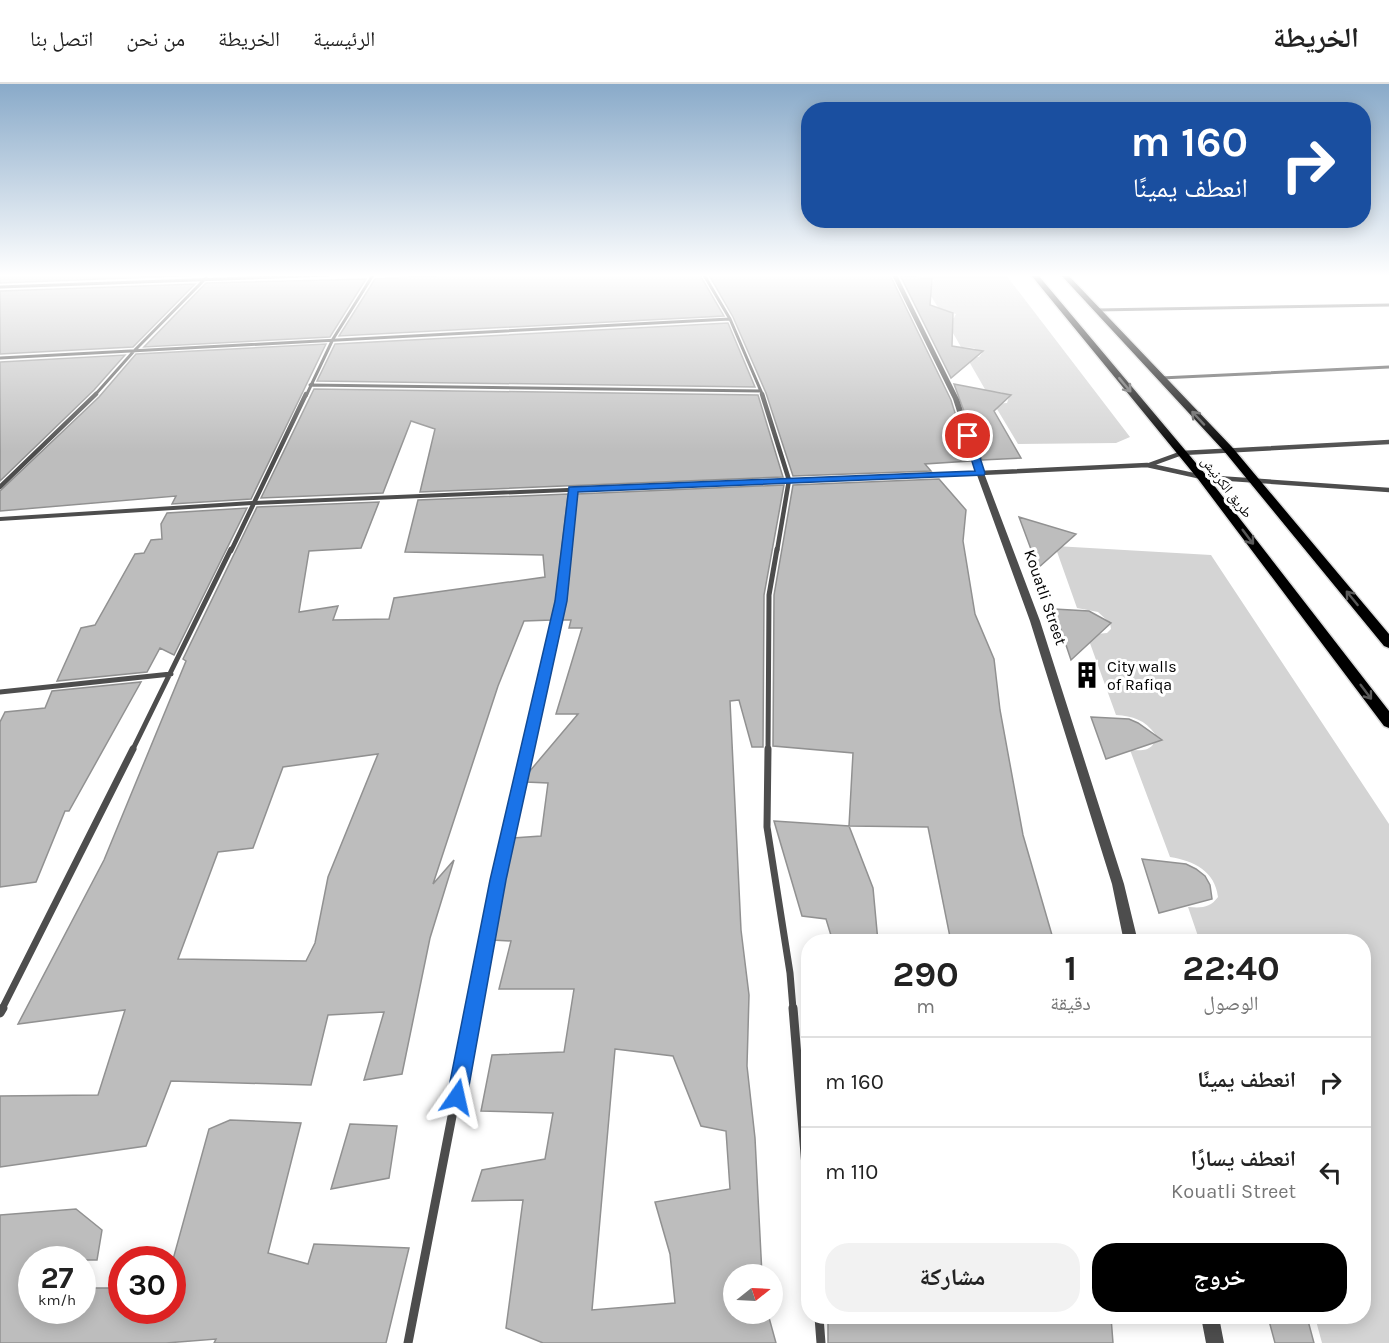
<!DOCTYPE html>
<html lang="ar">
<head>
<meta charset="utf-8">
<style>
  :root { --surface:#fff; --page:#f2f2f2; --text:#222; --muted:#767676; --line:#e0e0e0; --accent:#000 }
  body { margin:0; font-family:Karla,"Noto Naskh Arabic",sans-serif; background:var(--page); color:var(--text); direction:rtl; height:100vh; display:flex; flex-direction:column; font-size:22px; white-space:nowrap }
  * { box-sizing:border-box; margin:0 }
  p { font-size:20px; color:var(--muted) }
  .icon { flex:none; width:33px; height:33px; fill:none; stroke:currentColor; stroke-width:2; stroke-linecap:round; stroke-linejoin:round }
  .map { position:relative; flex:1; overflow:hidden; direction:ltr }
  .drawer { position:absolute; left:801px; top:850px; width:570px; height:390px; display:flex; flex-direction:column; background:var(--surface); border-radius:24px; box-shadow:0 3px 15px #0003; direction:rtl }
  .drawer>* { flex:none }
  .hud { position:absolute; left:801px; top:18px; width:570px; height:126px; border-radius:24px; box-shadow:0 3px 15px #0003; direction:rtl; background:#1a4fa0; color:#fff; overflow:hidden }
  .needle { width:39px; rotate:72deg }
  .buttons { position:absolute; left:723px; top:1180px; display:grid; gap:12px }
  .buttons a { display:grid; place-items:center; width:60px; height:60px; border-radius:50%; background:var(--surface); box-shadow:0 3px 15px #0003; font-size:30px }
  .speed { position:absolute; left:18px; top:1162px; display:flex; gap:12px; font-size:30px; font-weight:700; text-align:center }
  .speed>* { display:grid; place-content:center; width:78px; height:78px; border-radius:50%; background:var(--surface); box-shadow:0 3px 15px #0003; line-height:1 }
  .speed small { font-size:15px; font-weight:400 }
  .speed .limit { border:9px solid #d22; background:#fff; color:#111 }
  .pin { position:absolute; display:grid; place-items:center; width:51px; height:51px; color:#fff; margin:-26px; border:3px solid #fff; border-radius:50%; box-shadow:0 2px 6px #0007 }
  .me { position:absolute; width:66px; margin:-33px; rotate:11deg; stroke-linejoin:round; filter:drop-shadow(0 0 4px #0008) }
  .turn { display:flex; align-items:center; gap:21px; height:126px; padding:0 24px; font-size:27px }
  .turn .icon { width:78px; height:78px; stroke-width:2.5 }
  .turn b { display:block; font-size:42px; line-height:51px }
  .eta { display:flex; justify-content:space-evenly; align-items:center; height:102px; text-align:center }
  .eta b { font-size:36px; font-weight:700; line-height:42px }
  .primary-button { display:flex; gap:12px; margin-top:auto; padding:12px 24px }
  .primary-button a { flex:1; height:69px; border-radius:24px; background:var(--accent); color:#fff; font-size:24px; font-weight:700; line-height:69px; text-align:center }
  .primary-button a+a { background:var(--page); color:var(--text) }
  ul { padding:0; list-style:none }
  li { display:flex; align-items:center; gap:18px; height:90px; padding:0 24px; border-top:2px solid var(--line) }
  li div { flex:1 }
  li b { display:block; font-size:22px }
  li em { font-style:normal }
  header { display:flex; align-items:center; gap:36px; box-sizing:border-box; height:84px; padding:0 30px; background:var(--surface); border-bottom:2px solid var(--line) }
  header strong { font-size:28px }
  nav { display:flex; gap:33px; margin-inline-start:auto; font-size:21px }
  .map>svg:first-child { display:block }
  .green { fill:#d4d4d4 }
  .building { fill:#bdbdbd; stroke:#919191; stroke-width:1.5; fill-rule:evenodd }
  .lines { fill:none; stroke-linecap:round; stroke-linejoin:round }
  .primary-casing { stroke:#dbdbdb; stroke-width:3 }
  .minor-far4 { stroke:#4d4d4d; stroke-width:3 }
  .minor-far3 { stroke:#4d4d4d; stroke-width:4.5 }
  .minor-far2 { stroke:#4d4d4d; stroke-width:5 }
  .minor-far1 { stroke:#4d4d4d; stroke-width:7 }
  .minor { stroke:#4d4d4d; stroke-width:9 }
  .tertiary { fill:#4d4d4d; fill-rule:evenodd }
  .primary { fill:#000; fill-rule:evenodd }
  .oneway { stroke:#595959 }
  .route { fill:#1a73e8; stroke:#114b97; stroke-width:1.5 }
  .labels { text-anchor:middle; stroke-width:6; stroke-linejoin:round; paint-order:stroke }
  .far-street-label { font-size:14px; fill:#000; stroke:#fff }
  .street-label { font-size:16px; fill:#000; stroke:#fff }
  .poi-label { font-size:16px; fill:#000; stroke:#fff; text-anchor:start }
</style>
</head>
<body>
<header>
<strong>الخريطة</strong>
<nav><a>الرئيسية</a><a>الخريطة</a><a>من نحن</a><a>اتصل بنا</a></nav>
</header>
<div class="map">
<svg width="1389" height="1259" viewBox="0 0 1389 1259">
  <rect width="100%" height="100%" fill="#fff"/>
  <path class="green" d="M 918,191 L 1006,191 L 1130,353 L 1116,359 L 1018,360 L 994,320 L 1007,319 L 1009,313 L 1001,308 L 986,307 L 967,274 L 979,273 L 982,269 L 974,264 L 961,263 L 945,235 L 954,234 L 956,230 L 939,225 L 924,201 L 932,200 L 934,196 Z
    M 1055,462 L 1211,471 L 1389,740 L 1389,1259 L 1322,1259 L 1315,1233 L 1364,1233 L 1364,858 L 1200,858 L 1188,823 C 1202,824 1210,824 1218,813 C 1215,787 1194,777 1170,773 L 1130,666 C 1143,667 1156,667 1155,650 C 1145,636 1133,632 1116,631 L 1087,551 L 1107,549 L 1111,545 L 1110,539 L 1098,528 L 1077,524 Z"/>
  <path class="building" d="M 0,191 L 203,191 L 0,199 Z
    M 446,191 L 700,191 L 724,232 L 339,252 L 375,195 Z
    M 709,191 L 890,191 L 951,316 L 970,377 L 925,380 L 931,387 L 793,392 L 766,309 L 733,233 Z
    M 900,191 L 932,195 L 930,221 L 953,229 L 952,262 L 983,267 L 951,294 Z
    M 366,195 L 330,253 L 144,263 L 206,199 Z
    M 195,200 L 133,263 L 0,270 L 0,207 Z
    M 728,239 L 755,303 L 317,297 L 335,260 Z
    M 326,260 L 251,415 L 172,420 L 176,412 L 0,427 L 0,407 L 99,313 L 136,270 Z
    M 125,271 L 94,306 L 0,397 L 0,278 Z
    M 954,300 L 1011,311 L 994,327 L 1021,374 L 982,376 Z
    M 314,305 L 758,311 L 783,393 L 420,408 L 435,345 L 411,337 L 383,409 L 261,414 Z
    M 939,395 L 966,426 L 963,457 L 975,530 L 994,575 L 1000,626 L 1023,751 L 1054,858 L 951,858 L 928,743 L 849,742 L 853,669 L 773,662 L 774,511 L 793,401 Z
    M 784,401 L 764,511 L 763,663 L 752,663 L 739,616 L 730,617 L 741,846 L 749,911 L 747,982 L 755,1054 L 762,1191 L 734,1191 L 734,1230 L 768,1230 L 776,1259 L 543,1259 L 506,1244 L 523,1116 L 472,1117 L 482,1086 L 545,1075 L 553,1029 L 481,1027 L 492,971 L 564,968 L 574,905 L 499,905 L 511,857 L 492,856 L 513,754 L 541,752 L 548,699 L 526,698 L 529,688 L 578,630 L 556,630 L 582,544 L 569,544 L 571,536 L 562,536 L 566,518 L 577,410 ZM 615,965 L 673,972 L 701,1042 L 726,1047 L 730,1105 L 655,1118 L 670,1170 L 675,1219 L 592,1226 Z
    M 568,410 L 556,516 L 552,536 L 524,537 L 498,602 L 433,800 L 454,776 L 430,854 L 402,990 L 364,996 L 384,928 L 328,931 L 311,1001 L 171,997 L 146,1062 L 0,1083 L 0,1012 L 98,1011 L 125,926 L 18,940 L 104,776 L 186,577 L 183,575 L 257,423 L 379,418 L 361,464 L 309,467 L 299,528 L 338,522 L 333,536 L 389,535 L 394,514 L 545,493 L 543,471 L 405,468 L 418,416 ZM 378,670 L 328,793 L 315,859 L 306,877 L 178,875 L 218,768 L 253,764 L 283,683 Z
    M 247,424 L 174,571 L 160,564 L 147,588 L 57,597 L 81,544 L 95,541 L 135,470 L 144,469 L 151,456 L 162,455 L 161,440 L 167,429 Z
    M 1019,433 L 1076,450 L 1038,484 Z
    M 1054,525 L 1089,527 L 1111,539 L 1071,576 Z
    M 141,598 L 69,727 L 65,727 L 36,798 L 0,803 L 0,638 L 5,628 L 45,624 L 52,607 Z
    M 1091,633 L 1129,635 L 1138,639 L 1162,656 L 1106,675 Z
    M 774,737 L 849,742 L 873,804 L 878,858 L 833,858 L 826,835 L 802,832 Z
    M 1142,775 L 1186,780 L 1196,785 L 1205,792 L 1210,801 L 1212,815 L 1159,829 Z
    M 230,1036 L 301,1039 L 268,1169 L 308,1180 L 314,1160 L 409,1164 L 386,1259 L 214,1259 L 216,1255 L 166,1259 L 0,1259 L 0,1131 L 76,1125 L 102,1146 L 97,1176 L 32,1176 L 32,1227 L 82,1227 L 82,1204 L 122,1204 L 122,1227 L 172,1227 L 172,1179 L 209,1045 Z
    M 350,1040 L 397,1042 L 389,1094 L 331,1105 Z
    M 828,1233 L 1111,1233 L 1113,1259 L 828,1259 Z
    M 1268,1233 L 1307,1233 L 1314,1259 L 1275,1259 Z"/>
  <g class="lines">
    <defs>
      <path id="primary" d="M 1031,191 L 1038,191 L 1206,391 L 1389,627 L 1389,644 L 1384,642 L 1198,395 Z
        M 1061,191 L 1068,191 L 1232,363 L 1389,550 L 1389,564 L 1384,562 L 1224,367 Z"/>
    </defs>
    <use href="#primary" class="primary-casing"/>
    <path class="minor-far4" d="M 704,191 L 730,235 L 763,312
      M 0,203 L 329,191
      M 1096,226 L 1389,221
      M 0,274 L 730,235
      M 1161,294 L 1389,283
      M 310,301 L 761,307
      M 94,312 L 134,267 L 206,194
      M 306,312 L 333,255 L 373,191"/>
    <path class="minor-far3" d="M 762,310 L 789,396 L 777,467
      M 1149,381 L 1182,369 L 1389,358
      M 980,389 L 1147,381 L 1202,393 L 1389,406
      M 0,403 L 96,310
      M 231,467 L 306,310
      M 566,467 L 573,405"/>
    <path class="minor-far2" d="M 0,608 L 171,590
      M 132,667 L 231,465
      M 527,667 L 561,517 L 567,465
      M 768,667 L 769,511 L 777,465"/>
    <path class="minor-far1" d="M 768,665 L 767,743 L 790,889 L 793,925
      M 2,925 L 133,665
      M 473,925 L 498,796 L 528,665"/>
    <path class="minor" d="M 793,924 L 808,1107
      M 0,929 L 3,924
      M 819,1233 L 821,1259
      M 408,1259 L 473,924"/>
    <path class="tertiary" d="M 892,191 L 897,191 L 959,315 L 984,389 L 1040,537 L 1124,800 L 1138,858 L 1124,858 L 1112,800 L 1030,537 L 977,391 L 252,421 L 0,437 L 0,433 L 252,417 L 976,387 L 953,315 Z
      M 1201,1233 L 1219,1233 L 1224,1259 L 1206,1259 Z"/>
    <use href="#primary" class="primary"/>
  </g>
  <defs><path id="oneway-shaft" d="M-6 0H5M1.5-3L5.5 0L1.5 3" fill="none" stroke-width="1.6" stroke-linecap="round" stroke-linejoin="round" transform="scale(1.5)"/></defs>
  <g class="oneway">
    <use href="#oneway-shaft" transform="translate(1125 301) rotate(50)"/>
    <use href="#oneway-shaft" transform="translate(1198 334) rotate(-133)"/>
    <use href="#oneway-shaft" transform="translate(1248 453) rotate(53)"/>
    <use href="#oneway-shaft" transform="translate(1352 514) rotate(-129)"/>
    <use href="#oneway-shaft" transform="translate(1366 608) rotate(53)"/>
  </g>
  <linearGradient id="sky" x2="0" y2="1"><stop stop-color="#89aac9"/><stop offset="0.52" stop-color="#fff"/><stop offset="1" stop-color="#fff" stop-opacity="0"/></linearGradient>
  <rect width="1389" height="368" fill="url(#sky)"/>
  <path class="route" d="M 968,349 L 973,352 L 985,389 L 984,391 L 578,408 L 567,517 L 506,796 L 467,1013 L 464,1020 L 457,1023 L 450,1020 L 447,1013 L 490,796 L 555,517 L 569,403 L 975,387 L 964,352 Z"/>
  <defs>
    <symbol id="building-bare" viewBox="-9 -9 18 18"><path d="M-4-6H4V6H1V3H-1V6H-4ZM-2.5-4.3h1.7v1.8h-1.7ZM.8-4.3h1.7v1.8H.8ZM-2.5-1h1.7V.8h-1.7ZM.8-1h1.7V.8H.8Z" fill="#000" stroke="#fff" stroke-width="2.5" paint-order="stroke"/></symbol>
  </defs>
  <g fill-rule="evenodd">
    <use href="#building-bare" x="1068" y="572" width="38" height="38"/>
  </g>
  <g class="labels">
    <g class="far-street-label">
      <text transform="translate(1227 403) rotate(52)" y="5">طريق الكرنيش</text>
    </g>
    <g class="street-label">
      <text transform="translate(1046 513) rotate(71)" y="6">Kouatli Street</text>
    </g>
    <g class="poi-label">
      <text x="1107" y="588">City walls<tspan x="1107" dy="18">of Rafiqa</tspan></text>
    </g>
  </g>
</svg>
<div class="buttons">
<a><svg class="needle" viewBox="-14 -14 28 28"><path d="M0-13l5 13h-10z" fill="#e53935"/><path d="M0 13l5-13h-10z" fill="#767676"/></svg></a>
</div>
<div class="speed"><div>27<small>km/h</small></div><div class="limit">30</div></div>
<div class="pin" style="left:968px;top:352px;background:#d93025"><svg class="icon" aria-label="arrive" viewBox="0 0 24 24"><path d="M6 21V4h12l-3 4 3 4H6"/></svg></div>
<svg class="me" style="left:457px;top:1013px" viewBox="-20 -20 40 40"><path d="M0-17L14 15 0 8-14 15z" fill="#1a73e8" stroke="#fff" stroke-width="4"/></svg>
<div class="hud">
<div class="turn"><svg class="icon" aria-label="right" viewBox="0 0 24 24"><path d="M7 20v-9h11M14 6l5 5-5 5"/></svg><div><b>160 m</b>انعطف يمينًا</div></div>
</div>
<section class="drawer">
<div class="eta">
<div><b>22:40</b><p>الوصول</p></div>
<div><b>1</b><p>دقيقة</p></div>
<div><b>290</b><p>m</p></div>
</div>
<ul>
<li><svg class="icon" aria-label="right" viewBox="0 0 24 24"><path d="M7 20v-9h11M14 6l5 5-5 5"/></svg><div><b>انعطف يمينًا</b></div><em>160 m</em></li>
<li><svg class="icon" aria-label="left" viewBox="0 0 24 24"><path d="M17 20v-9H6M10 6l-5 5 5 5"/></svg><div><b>انعطف يسارًا</b><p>Kouatli Street</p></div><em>110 m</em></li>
</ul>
<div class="primary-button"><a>خروج</a><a>مشاركة</a></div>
</section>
</div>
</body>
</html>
